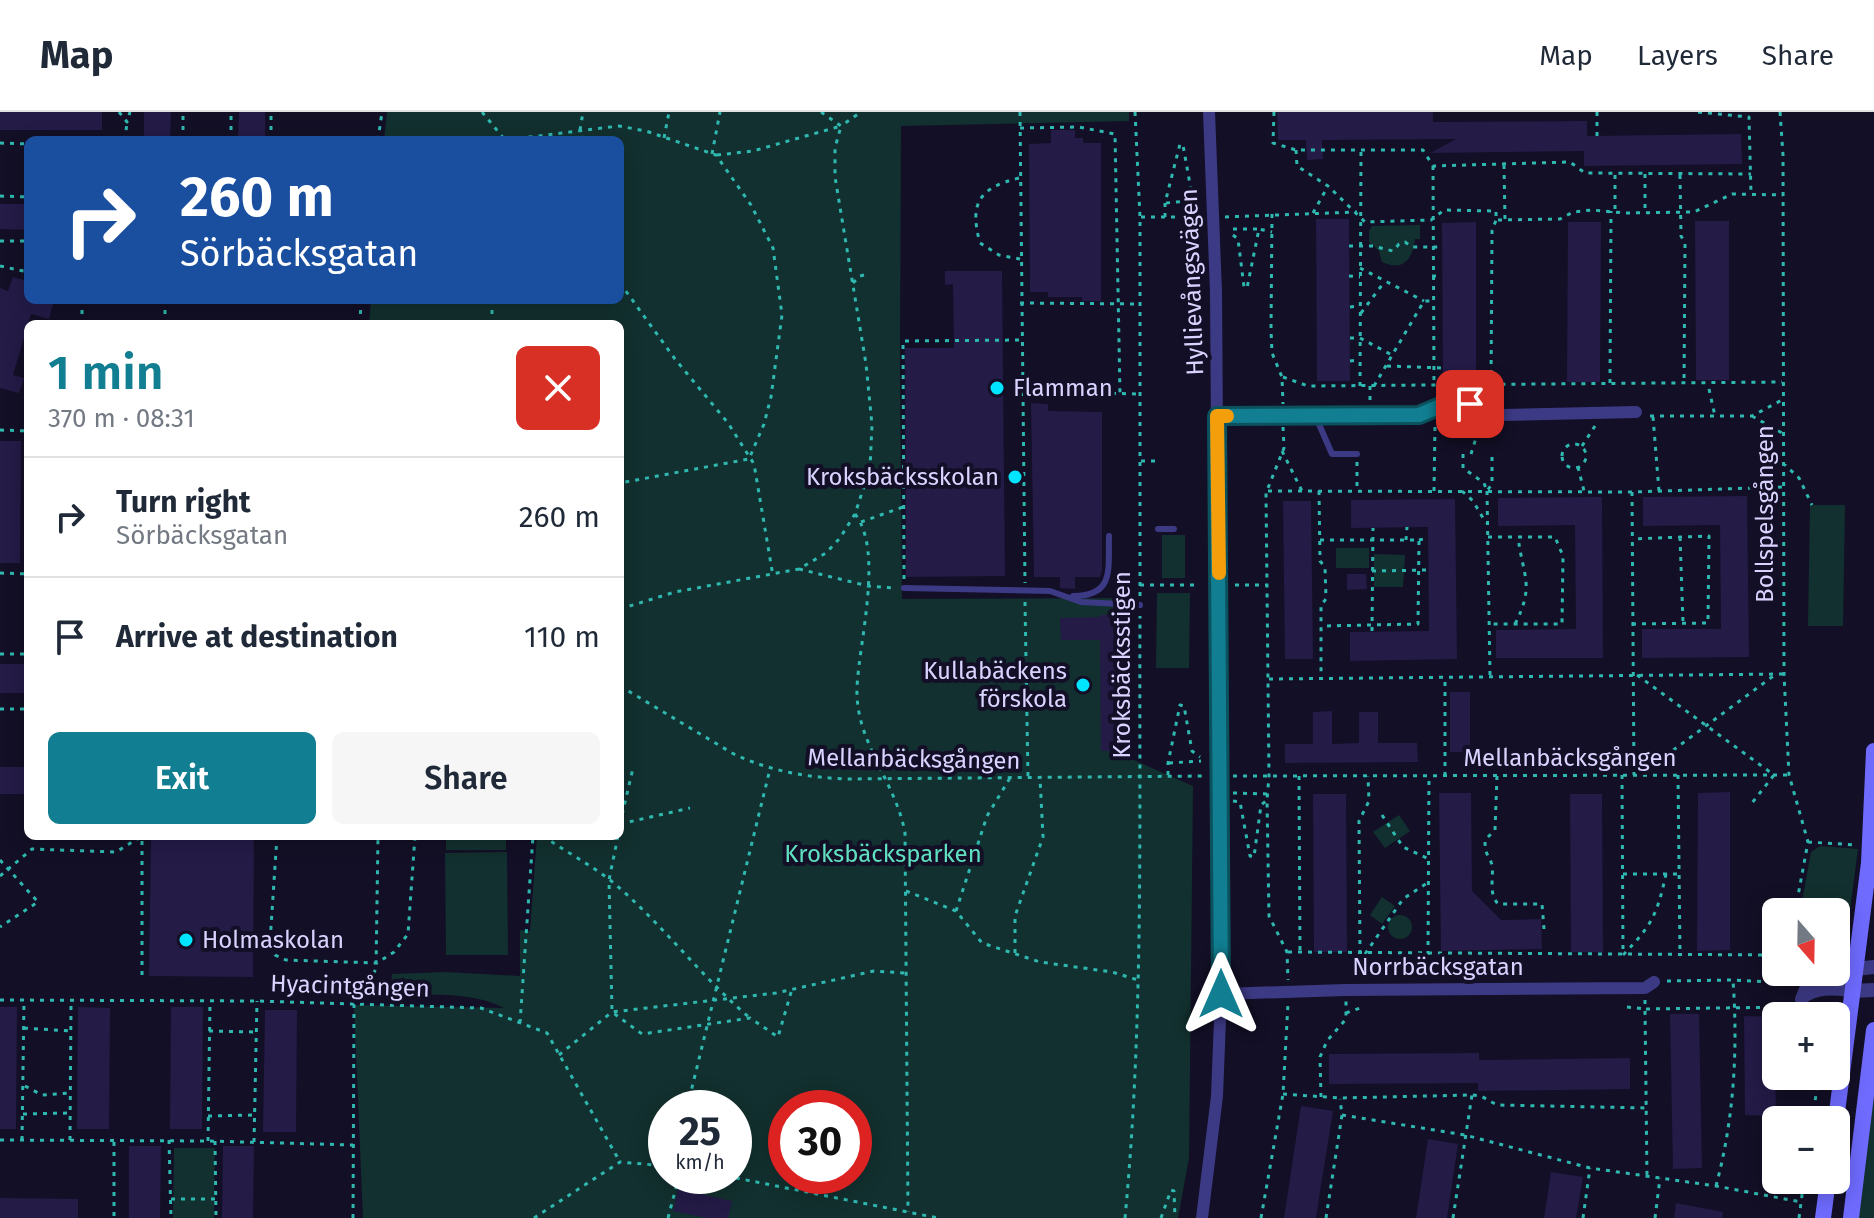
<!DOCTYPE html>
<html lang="en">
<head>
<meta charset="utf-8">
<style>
  :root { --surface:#fff; --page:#f6f6f7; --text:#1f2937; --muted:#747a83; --line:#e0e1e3; --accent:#117e91 }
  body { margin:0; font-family:"Fira Sans",sans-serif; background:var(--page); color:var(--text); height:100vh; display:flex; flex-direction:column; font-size:30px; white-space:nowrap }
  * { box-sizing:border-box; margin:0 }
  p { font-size:26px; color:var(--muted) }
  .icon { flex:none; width:44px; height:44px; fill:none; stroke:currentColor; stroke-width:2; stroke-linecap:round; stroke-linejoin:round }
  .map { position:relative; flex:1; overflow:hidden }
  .sheet { position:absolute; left:24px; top:208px; width:600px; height:520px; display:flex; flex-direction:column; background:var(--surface); border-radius:12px; box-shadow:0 4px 20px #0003 }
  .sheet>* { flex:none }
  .top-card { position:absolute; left:24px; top:24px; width:600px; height:168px; border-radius:12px; box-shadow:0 4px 20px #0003; background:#1a4fa0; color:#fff; overflow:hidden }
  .needle { width:52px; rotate:160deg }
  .buttons { position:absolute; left:1762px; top:786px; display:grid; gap:16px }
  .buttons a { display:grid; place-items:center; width:88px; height:88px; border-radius:12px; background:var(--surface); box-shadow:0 4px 20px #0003; font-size:40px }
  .speed { position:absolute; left:648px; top:978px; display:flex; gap:16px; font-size:40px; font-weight:700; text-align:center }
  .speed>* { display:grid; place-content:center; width:104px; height:104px; border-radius:50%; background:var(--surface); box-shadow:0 4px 20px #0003; line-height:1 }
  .speed small { font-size:20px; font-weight:400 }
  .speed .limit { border:12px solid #d22; background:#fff; color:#111 }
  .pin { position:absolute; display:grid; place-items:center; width:68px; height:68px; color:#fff; margin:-34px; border-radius:16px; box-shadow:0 4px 12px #0006 }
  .me { position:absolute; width:88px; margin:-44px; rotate:0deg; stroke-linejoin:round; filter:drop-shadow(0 0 6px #0008) }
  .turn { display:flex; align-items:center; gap:28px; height:168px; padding:0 24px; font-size:36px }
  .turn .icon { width:104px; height:104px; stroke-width:2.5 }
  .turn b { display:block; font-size:56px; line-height:68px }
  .round { display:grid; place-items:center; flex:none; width:84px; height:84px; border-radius:12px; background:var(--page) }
  .headline { display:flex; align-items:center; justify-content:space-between; height:136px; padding:0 24px }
  h1 { font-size:48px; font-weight:600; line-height:60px; color:var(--accent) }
  .button { display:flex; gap:16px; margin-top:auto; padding:16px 24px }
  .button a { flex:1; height:92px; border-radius:12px; background:var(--accent); color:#fff; font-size:32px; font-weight:600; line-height:92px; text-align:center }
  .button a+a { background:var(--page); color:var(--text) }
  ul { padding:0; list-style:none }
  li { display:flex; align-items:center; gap:24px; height:120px; padding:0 24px; border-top:2px solid var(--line) }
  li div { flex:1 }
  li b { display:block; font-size:30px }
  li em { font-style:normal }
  header { display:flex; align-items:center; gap:48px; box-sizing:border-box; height:112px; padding:0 40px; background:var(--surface); border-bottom:2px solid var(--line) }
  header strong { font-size:38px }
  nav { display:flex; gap:44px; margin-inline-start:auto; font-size:28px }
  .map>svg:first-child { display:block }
  .green { fill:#12302f; fill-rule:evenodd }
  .building { fill:#241b47 }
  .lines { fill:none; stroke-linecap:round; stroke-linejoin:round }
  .path { stroke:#2fb8b0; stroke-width:3; stroke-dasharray:4 6; stroke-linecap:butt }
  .service { stroke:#3d3a85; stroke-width:6 }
  .minor { stroke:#3d3a85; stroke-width:12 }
  .tertiary { stroke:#3d3a85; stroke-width:14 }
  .secondary { stroke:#6f6bff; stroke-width:16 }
  .route-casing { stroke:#0b525e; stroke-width:20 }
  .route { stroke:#117e91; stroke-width:14 }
  .slow { stroke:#f59e0b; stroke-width:14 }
  .poi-dot { fill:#00e5ff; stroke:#130f26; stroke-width:3 }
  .labels { text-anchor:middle; stroke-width:8; stroke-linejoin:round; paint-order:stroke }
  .street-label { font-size:24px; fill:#d9d4ff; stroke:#130f26 }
  .poi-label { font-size:24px; fill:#d9d4ff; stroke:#130f26; text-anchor:start }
  .park-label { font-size:24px; fill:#5fe0c0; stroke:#130f26 }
</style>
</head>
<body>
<header>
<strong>Map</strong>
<nav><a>Map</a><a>Layers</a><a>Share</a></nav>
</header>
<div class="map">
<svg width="1874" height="1106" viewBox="0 0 1874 1106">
  <rect width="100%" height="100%" fill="#130f26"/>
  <path class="green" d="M 387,0 L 1129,0 L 1129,9 L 901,14 L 900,245 L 902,487 L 1129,486 L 1127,645 L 1193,674 L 1189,1046 L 1178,1106 L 363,1106 L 354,893 L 504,896 C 471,879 426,883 390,884 L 392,862 L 444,860 L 520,864 L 520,818 L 530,819 L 537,724 L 620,724 L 620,212 L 369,212 L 371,188 L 620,188 L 620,28 L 384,28 ZM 666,996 L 734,996 L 734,1064 L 666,1064 ZM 786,996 L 854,996 L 854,1064 L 786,1064 Z
    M 1420,113 L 1420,127 L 1415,127 C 1413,147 1403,160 1382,150 L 1379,139 L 1369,130 L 1369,119 L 1372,114 Z
    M 1810,393 L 1845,393 L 1843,514 L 1808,514 Z
    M 1162,423 L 1185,423 L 1185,466 L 1162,466 Z
    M 1336,436 L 1369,436 L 1369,456 L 1336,456 Z
    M 1374,442 L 1405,443 L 1403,475 L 1374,475 Z
    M 1157,481 L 1190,481 L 1189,556 L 1156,556 Z
    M 1399,703 L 1410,719 L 1385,736 L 1373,720 Z
    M 446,724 L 506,724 L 506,738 L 446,738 Z
    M 1820,734 L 1858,737 L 1844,844 L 1836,853 L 1836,800 L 1800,800 L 1811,740 Z
    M 507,740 L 508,843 L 446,843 L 445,741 Z
    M 1382,785 L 1395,794 L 1382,812 L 1370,803 Z
    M1388 815a12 12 0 1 1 24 0a12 12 0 1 1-24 0Z
    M 1874,981 L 1874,1106 L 1857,1106 Z
    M 174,1036 L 215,1036 L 214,1106 L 173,1106 Z"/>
  <path class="building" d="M 0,0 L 102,0 L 102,18 L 0,18 Z
    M 144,0 L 171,0 L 170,26 L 144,26 Z
    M 239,0 L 265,0 L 265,28 L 238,27 Z
    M 1277,0 L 1433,0 L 1433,10 L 1587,9 L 1587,24 L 1741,22 L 1742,52 L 1584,54 L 1584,39 L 1430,41 L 1456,27 L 1322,28 L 1323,47 L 1307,48 L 1306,28 L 1278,28 Z
    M 1051,18 L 1075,18 L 1075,26 L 1083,26 L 1083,31 L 1101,31 L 1101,189 L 1082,189 L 1082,185 L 1048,185 L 1048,180 L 1030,180 L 1029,32 L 1051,31 Z
    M 0,92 L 28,92 L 28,118 L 0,117 Z
    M 1316,107 L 1349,107 L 1350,269 L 1317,269 Z
    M 1695,109 L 1729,109 L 1729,268 L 1696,268 Z
    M 1476,110 L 1476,270 L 1443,271 L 1442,111 Z
    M 1568,110 L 1601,110 L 1600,270 L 1567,270 Z
    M 945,159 L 1002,159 L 1005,464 L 906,465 L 905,236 L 954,236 L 953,172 L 945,173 Z
    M 13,165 L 28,169 L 28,188 L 54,188 L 49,207 L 31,202 L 13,263 L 24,266 L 19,281 L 0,276 L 0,176 L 8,179 Z
    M 1031,291 L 1048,292 L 1048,299 L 1102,300 L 1102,459 L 1100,465 L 1075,465 L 1075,477 L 1060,476 L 1060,465 L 1034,465 Z
    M 0,329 L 21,329 L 20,451 L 0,451 Z
    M 1747,384 L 1749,545 L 1642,546 L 1642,517 L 1721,517 L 1720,413 L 1643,414 L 1643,385 Z
    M 1602,385 L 1603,546 L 1496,546 L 1496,518 L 1576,517 L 1575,413 L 1498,414 L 1498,386 Z
    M 1455,387 L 1457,547 L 1350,549 L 1350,520 L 1429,519 L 1428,415 L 1351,416 L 1351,388 Z
    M 1283,389 L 1311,389 L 1313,547 L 1285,547 Z
    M 1347,462 L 1366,462 L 1367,477 L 1347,478 Z
    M 1100,503 L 1122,503 L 1122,639 L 1101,639 L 1100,528 L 1061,528 L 1060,506 L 1100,505 Z
    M 0,552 L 28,552 L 28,581 L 0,581 Z
    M 1450,580 L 1470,580 L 1470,640 L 1450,640 Z
    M 1332,599 L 1332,632 L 1359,631 L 1359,600 L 1378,600 L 1378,631 L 1417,631 L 1418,650 L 1285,651 L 1285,632 L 1313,632 L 1313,600 Z
    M 0,655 L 28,655 L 28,682 L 0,682 Z
    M 1730,680 L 1730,838 L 1697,839 L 1698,681 Z
    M 1439,681 L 1471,681 L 1472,779 L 1501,808 L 1541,807 L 1542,837 L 1441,839 Z
    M 1313,682 L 1346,682 L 1347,840 L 1314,840 Z
    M 1570,682 L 1602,682 L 1603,840 L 1571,840 Z
    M 151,724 L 254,724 L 253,865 L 149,864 Z
    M 0,895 L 17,895 L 16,1017 L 0,1017 Z
    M 78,895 L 110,896 L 109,1017 L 77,1017 Z
    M 171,895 L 203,895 L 202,1017 L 170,1017 Z
    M 265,898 L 297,898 L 296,1020 L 263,1020 Z
    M 1670,902 L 1699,902 L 1702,1056 L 1673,1057 Z
    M 1744,904 L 1774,905 L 1776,1004 L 1745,1003 Z
    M 1479,941 L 1479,948 L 1630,946 L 1630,977 L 1478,979 L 1478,971 L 1329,972 L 1329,942 Z
    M 1301,994 L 1333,999 L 1319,1086 L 1316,1106 L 1284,1106 Z
    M 1428,1027 L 1458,1032 L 1447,1106 L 1416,1106 Z
    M 129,1034 L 161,1034 L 160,1106 L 129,1106 Z
    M 223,1034 L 254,1034 L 253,1106 L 222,1106 Z
    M 1551,1060 L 1583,1065 L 1576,1106 L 1544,1106 Z
    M 678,1077 L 732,1089 L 728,1106 L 707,1106 L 673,1099 Z
    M 0,1086 L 78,1087 L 78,1106 L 0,1106 Z
    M 1676,1091 L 1723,1100 L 1722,1106 L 1674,1106 Z"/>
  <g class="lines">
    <path class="path" d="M 119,0 L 127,10 L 130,0
      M 482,0 L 505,28 L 619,14 L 646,19 L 716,43 L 751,93 L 773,136 L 782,203 L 771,285 L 764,312 L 749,347 L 620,371
      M 821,0 L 841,14 L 861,0
      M 1020,0 L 1025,471
      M 1135,0 L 1140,105 L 1140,484
      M 1274,0 L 1273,31 L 1296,38 L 1423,38 L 1433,54 L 1570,50 L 1585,61 L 1751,62
      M 1597,0 L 1597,24
      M 1698,0 L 1749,5 L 1751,82
      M 1780,0 L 1783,43 L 1784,562 L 1789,663 L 1808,730 L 1795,800
      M 1020,16 L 1079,15 L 1115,22 L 1120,282
      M 664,26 L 669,0
      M 125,28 L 127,10
      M 183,28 L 183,0
      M 231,28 L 231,0
      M 271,28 L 271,0
      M 378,28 L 382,0
      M 582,28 L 580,18 L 583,0
      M 0,31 L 28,32
      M 1296,38 L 1297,54 L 1328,74 L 1365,110 L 1431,108 L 1444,98 L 1496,99 L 1496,108 L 1560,107 L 1573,100 L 1592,98 L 1625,101 L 1694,100 L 1732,82 L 1783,83
      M 712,42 L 720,0
      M 717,43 L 753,39 L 841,14
      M 1504,53 L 1505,108
      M 1433,54 L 1434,274
      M 1645,62 L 1645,101
      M 1615,63 L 1615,99
      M 1680,63 L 1681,124 L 1685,131 L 1684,271
      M 1019,66 C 979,76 969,91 980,131 L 999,143 L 1020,147
      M 0,84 L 28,85
      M 1166,91 L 1198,88
      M 1313,101 L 1328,74
      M 1272,102 L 1271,218 L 1272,241 L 1282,265 L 1283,292
      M 1141,105 L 1202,105
      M 1165,105 L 1165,91 L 1180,32 L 1183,33 L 1191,78 L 1198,81
      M 1225,105 L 1357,100
      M 1233,117 L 1259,117
      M 1233,123 L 1238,127 L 1244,175 L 1247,176 L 1259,117 L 1272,120
      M 0,129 L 28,129
      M 1349,134 L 1373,134 L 1393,139 L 1399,132 L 1405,130 L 1412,135 L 1442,135
      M 0,154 L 28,160
      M 1360,156 L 1424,189
      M 1349,164 L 1360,165
      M 1432,164 L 1442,164
      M 620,171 L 675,247 L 728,311 L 754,352 L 773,464
      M 853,171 L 860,164 L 868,162
      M 492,188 L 492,212
      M 1020,191 L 1140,192
      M 1350,195 L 1360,194
      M 1361,201 L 1385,169
      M 82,212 L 82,188
      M 165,212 L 165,188
      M 360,212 L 361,188
      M 1350,226 L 1360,226 L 1392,243
      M 1350,249 L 1360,248
      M 1387,254 L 1443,256
      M 1283,265 L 1308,274 L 1782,270
      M 1610,271 L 1611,99
      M 1491,272 L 1492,119 L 1496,108
      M 1360,274 L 1361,38
      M 1370,274 L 1370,290
      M 1374,274 L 1424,189 L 1432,189
      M 1709,277 L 1715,304
      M 1022,279 L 1140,282
      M 1650,304 L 1752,304 L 1782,288
      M 1752,304 L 1782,321
      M 1653,305 L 1659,379
      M 1283,315 L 1284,336 L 1266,381 L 1269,664 L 1267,688 L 1269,804 L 1287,840 L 1288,868
      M 0,318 L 28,319 L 27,462
      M1562 344a12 12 0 1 1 24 0a12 12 0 1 1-24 0Z
      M 1582,334 L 1595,314
      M 1282,339 L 1302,379
      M 1463,342 L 1463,356 L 1484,371 L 1487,379 L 1492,372 L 1492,342
      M 1471,342 L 1481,310
      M 1141,349 L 1161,349
      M 1357,350 L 1357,378
      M 1783,351 L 1799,366 L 1812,393
      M 1578,355 L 1584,379
      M 1268,379 L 1632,380 L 1783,375
      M 1319,379 L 1320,449 L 1325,455 L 1326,487 L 1321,493 L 1321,566
      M 1434,379 L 1435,313
      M 1462,379 L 1473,389 L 1486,411
      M 1487,379 L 1490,564
      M 1632,380 L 1634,663
      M 855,402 C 884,439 859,529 857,576 C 855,630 896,670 905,721 L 908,1100
      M 861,410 L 903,395
      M 1488,425 L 1555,425 L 1563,444 L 1562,512 L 1489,512
      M 1680,425 L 1683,511
      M 1320,428 L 1419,428 L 1418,512 L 1321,514
      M 1406,428 L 1407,415
      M 1419,428 L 1428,426
      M 799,457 L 868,474 L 894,476
      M 1372,459 L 1429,458
      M 0,461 L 28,462
      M 904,467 L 903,229 L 1021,228
      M 1140,473 L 1198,473
      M 1235,473 L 1267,473
      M 1025,490 L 1028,666
      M 620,497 L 675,480 L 799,457 L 826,441 L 840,426 L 855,402 L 870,356 L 872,313 L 866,252 L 835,65 L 835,36 L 841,14
      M 1515,512 C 1535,473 1523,465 1518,425
      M 1632,512 L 1708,511 L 1709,424 L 1632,427
      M 1372,519 L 1373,416
      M 0,542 L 28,542
      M 1637,563 L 1774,663 L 1752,691
      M 1269,567 L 1784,562
      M 620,574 L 732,641 C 769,659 805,665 845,667 L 1205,664
      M 0,597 L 28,597
      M 1169,651 L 1201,649
      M 1641,662 L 1776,562
      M 1168,663 L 1168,651 L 1180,593 L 1184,594 L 1192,639 L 1200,645
      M 1622,663 L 1623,843
      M 1678,663 L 1680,843
      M 1233,664 L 1789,663
      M 1299,664 L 1300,842
      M 1445,664 L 1445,565
      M 1497,664 L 1495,718 L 1485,728 C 1485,745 1489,742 1492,753 C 1494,767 1488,780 1498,792 L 1542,792 L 1544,817
      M 1233,681 L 1268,682
      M 1233,689 L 1240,690 L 1250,744 L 1254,745 L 1261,693 L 1267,688
      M 1382,703 L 1403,735 L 1429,747
      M 620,712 L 690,696
      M 620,712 L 633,656
      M 277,724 L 270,830 L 275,843 L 286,848 L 377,851 L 394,840 L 408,822 L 415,724
      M 543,724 C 565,739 589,752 610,768 C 661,810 700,864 750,906
      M 618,724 L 609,768 L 612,900 L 642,922 L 750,906 L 778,925 L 792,877
      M 1808,730 L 1856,733
      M 0,748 L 38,790 L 0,815
      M 1623,762 L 1679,762
      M 0,764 L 32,737 L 116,740 L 142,724
      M 906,779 L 956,799 L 982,831 L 1040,850 L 1112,860 L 1138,868
      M 956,799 L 987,704 L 1010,666
      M 1288,840 L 1776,843
      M 1015,841 L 1015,804 L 1043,725 L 1040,666
      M 1360,842 L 1359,709 L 1369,689 L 1368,664
      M 1365,842 L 1403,787 L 1427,771
      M 1428,843 L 1429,664
      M 1623,843 C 1652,813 1657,803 1666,762
      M 1789,860 L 1790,879
      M 142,863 L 142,726
      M 1667,869 L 1733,868 L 1787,871
      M 0,888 L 257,889 L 481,896 L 547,921 L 620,1050
      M 1645,888 L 1645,897 L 1792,895
      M 1627,895 L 1645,897 L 1647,1065
      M 1815,895 L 1823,904
      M 1346,901 L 1360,896
      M 520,911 L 533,724
      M 24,916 L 71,919
      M 209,919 L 256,920
      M 559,943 L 612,900 L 776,881 L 874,859 L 906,861
      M 25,974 L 42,983 L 70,981
      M 1283,982 L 1340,986 L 1472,983 L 1481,984 L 1497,993 L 1648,996
      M 1321,985 L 1320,945 L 1327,929 L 1346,907 L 1346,889
      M 687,996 L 770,657
      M 23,1002 L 70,1001
      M 1342,1003 L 1465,1023 L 1590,1056 L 1716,1074 L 1801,1090
      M 208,1004 L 255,1003
      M 1813,1008 L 1818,964
      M 0,1028 L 208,1029 L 353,1033
      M 22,1028 L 24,888
      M 70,1028 L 71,889
      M 169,1028 L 171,1106
      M 208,1029 L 210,889
      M 215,1029 L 216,1106
      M 114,1030 L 114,1106
      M 254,1030 L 257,889
      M 726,1064 L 938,1106
      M 1716,1074 C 1734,1007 1738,938 1733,868
      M 171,1087 L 215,1087
      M 353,1106 L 354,893 L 376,857 L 378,724
      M 534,1106 L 620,1050 L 666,1054
      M 668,1106 L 679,1064
      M 1125,1106 C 1144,906 1139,704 1140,504
      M 1161,1106 L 1171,1078 L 1174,1079 L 1175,1106
      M 1261,1106 L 1283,982 L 1288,891
      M 1326,1106 L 1342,1003 L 1340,987
      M 1453,1106 L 1472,983
      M 1583,1106 L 1590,1056
      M 1655,1106 L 1660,1066
      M 1799,1106 L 1804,1068"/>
    <path class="service" d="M 1315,303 L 1332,342 L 1357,342
      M 1158,417 L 1174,417
      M 904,476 L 1050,479 L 1081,490 L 1140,493
      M 1073,484 C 1115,484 1108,457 1109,424"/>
    <path class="minor" d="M 1217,304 L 1419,303 L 1445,292 L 1470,292 L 1503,303 L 1636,300
      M 1221,882 L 1345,878 L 1645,876 L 1654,870
      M 1801,887 L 1808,870 L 1824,863 L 1856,857
      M 1801,887 C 1818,875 1832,877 1852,879
      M 1202,1106 L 1217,984 L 1221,882 L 1216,180 L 1209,0"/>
    <path class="tertiary" d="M 1856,857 L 1874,855
      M 1852,879 L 1874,878"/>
    <path class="secondary" d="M 1836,1008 L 1869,751 L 1874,639
      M 1823,1106 L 1828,1068
      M 1851,1106 L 1874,918"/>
  </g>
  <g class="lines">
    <defs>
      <path id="route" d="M 1221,882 L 1217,304 L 1419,303 L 1445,292 L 1470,292"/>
    </defs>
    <use href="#route" class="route-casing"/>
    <use href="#route" class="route"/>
    <path class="slow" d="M 1219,461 L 1217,304 L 1227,304"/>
  </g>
  <g class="poi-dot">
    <circle cx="997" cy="276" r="8"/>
    <circle cx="1015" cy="365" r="8"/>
    <circle cx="1083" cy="573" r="8"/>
    <circle cx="186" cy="828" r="8"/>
  </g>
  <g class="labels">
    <g class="street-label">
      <text transform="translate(1192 170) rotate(-92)" y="8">Hyllievångsvägen</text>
      <text transform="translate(1765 402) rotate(-90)" y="8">Bollspelsgången</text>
      <text transform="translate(1122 553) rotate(-90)" y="8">Kroksbäcksstigen</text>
      <text x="1570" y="654">Mellanbäcksgången</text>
      <text transform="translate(914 647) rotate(1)" y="8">Mellanbäcksgången</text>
      <text x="1438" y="863">Norrbäcksgatan</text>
      <text transform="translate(350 874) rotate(2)" y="8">Hyacintgången</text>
    </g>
    <g class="poi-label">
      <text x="1013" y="284">Flamman</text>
      <text x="999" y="373" text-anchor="end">Kroksbäcksskolan</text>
      <text x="1067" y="567" text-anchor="end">Kullabäckens<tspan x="1067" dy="28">förskola</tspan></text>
      <text x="202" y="836">Holmaskolan</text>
    </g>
    <g class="park-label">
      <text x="883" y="750">Kroksbäcksparken</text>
    </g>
  </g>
</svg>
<div class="buttons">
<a><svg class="needle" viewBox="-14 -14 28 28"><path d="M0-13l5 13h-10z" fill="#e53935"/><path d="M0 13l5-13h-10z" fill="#747a83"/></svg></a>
<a>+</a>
<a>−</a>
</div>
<div class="speed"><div>25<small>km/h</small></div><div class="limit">30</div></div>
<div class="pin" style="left:1470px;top:292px;background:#d93025"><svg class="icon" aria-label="arrive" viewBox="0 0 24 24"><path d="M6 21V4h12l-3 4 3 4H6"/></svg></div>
<svg class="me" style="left:1221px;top:882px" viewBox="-20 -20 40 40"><path d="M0-17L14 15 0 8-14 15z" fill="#117e91" stroke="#fff" stroke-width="4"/></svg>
<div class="top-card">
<div class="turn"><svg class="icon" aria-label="right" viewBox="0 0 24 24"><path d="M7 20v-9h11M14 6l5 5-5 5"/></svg><div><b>260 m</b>Sörbäcksgatan</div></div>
</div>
<section class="sheet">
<div class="headline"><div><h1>1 min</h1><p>370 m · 08:31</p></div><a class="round" style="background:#d93025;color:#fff"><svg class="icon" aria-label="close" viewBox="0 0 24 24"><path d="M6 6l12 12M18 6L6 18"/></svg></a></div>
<ul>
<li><svg class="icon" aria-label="right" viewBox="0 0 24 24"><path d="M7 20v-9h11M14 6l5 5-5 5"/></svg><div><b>Turn right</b><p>Sörbäcksgatan</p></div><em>260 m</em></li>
<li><svg class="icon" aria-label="arrive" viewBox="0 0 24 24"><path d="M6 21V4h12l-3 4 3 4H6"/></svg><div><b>Arrive at destination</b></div><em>110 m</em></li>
</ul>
<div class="button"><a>Exit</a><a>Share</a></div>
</section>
</div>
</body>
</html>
